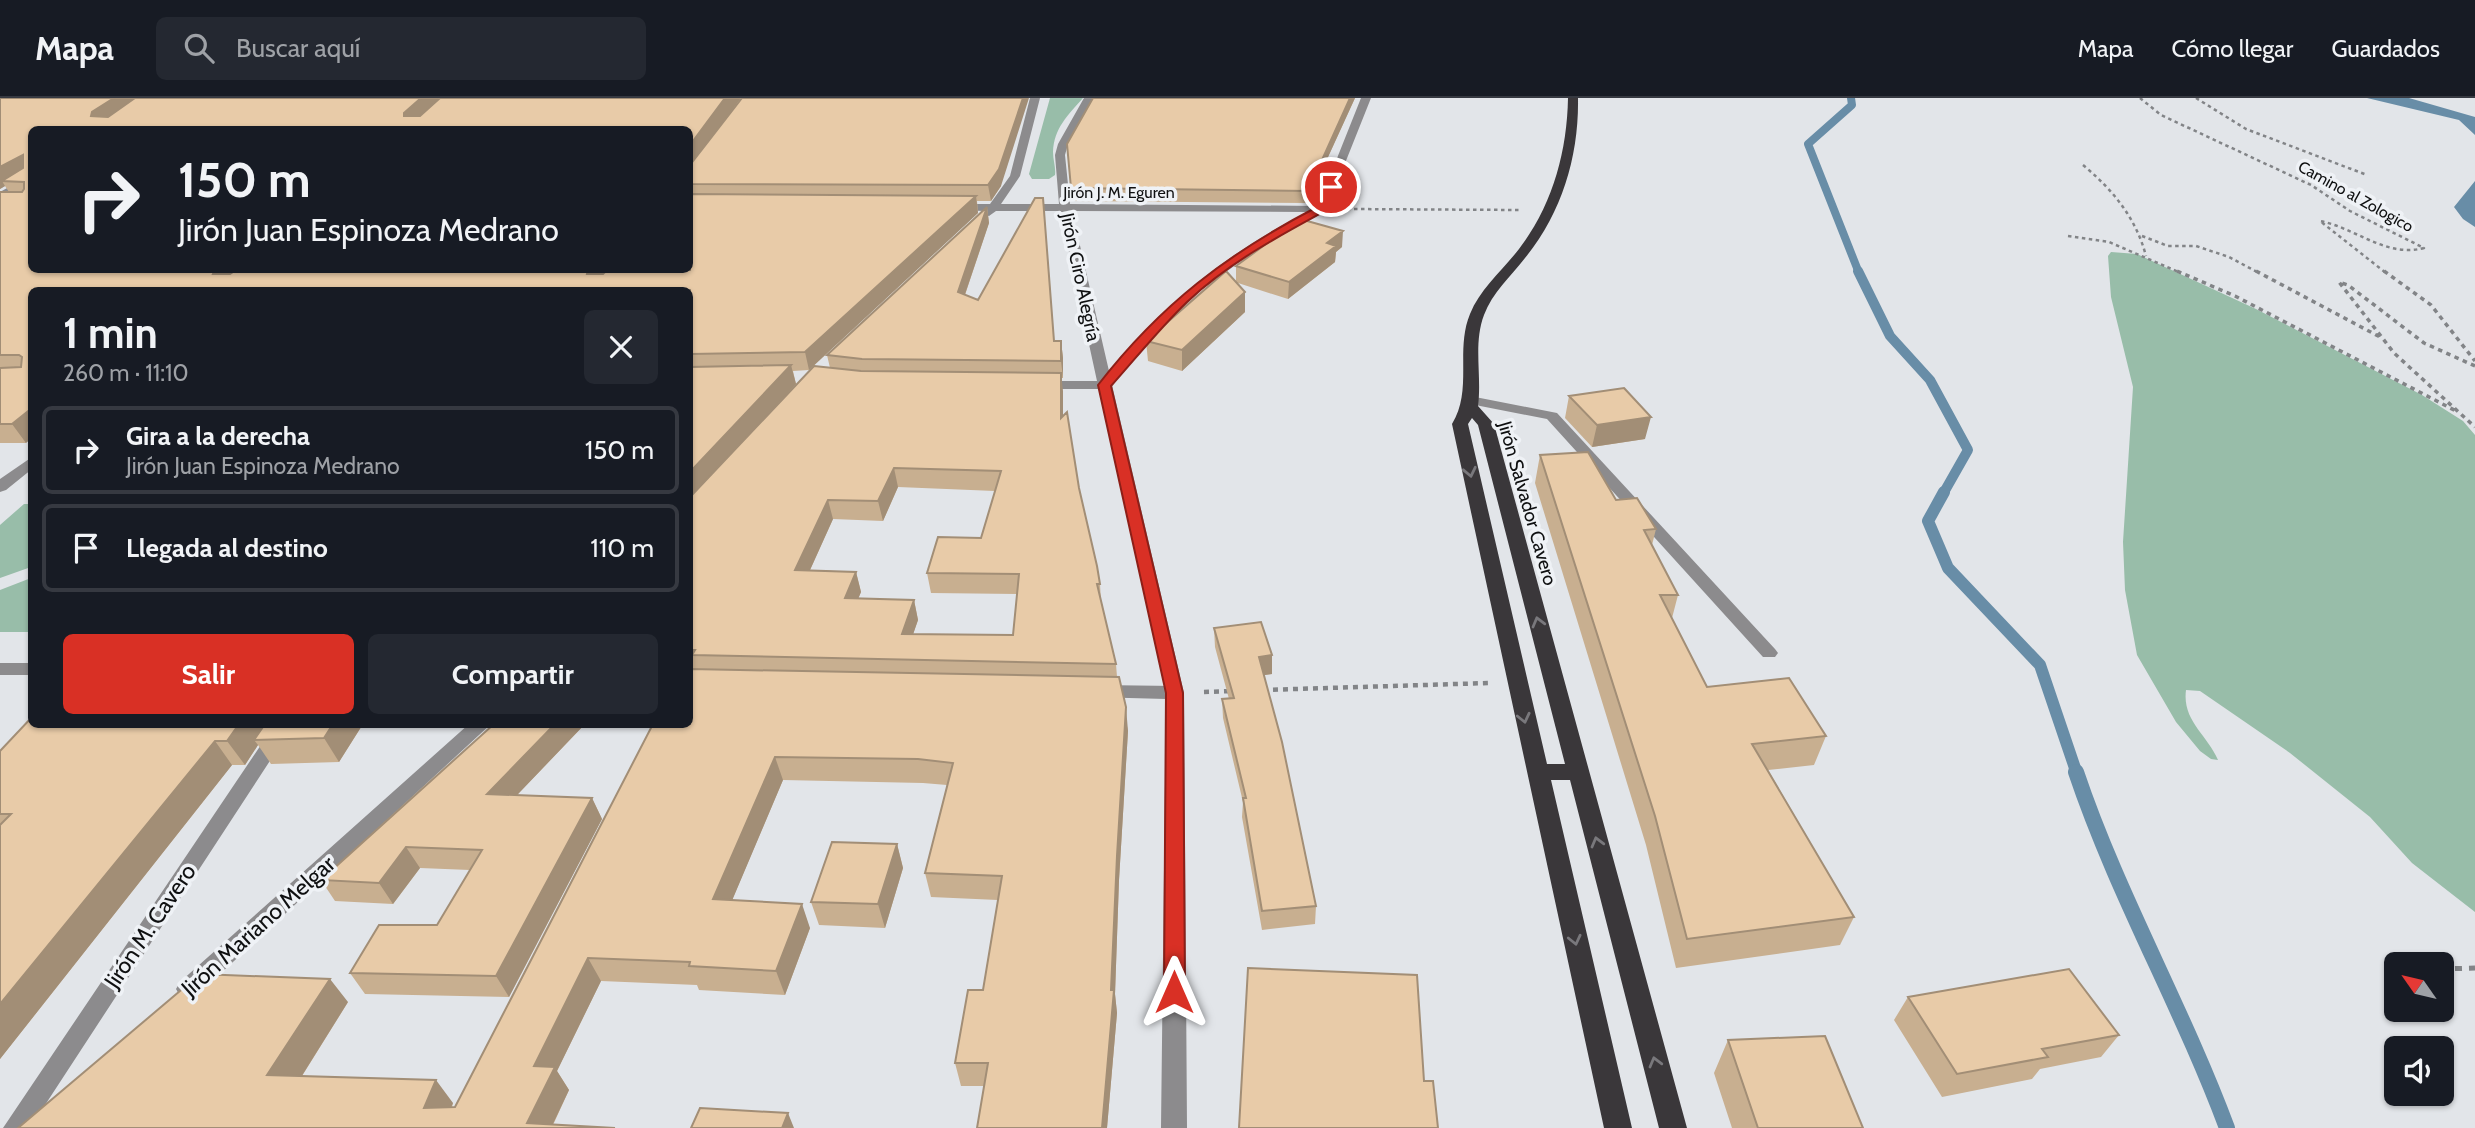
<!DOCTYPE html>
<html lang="es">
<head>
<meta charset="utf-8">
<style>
  :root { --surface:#171b24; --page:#242831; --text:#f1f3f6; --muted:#9ea1a6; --line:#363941; --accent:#d93025 }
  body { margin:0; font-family:Cabin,sans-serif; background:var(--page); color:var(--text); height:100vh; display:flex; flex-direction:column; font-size:26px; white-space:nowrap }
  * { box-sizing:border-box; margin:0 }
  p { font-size:23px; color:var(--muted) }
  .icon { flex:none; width:38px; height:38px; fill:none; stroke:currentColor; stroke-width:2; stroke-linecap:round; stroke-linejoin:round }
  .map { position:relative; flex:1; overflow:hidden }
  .details { position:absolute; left:28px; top:189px; width:665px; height:441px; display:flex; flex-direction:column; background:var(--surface); border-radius:10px; box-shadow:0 2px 5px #0004 }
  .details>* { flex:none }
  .hud { position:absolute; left:28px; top:28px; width:665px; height:147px; border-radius:10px; box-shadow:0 2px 5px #0004; background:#171b24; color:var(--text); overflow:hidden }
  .needle { width:46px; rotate:304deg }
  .tools { position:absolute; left:2384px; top:854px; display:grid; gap:14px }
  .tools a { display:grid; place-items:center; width:70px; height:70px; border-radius:10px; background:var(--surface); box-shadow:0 2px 5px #0004; font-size:35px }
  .pin { position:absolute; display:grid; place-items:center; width:60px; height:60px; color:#fff; margin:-30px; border:4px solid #fff; border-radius:50%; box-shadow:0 2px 7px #0007 }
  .me { position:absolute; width:77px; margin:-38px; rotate:0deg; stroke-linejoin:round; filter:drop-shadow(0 0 5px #0008) }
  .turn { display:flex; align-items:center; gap:24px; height:147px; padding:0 35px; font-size:32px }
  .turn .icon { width:91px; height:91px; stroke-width:2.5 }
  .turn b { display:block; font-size:49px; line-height:60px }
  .round { display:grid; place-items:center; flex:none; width:74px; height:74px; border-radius:10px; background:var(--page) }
  .summary { display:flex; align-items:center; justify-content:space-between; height:119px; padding:0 35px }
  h1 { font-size:42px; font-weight:800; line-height:52px }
  .button { display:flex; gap:14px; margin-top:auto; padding:14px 35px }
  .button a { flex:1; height:80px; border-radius:10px; background:var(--accent); color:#fff; font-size:28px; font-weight:800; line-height:80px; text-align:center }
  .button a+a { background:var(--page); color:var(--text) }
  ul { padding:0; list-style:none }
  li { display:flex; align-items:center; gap:21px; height:88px; margin:0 14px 10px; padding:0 21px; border:4px solid var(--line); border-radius:10px }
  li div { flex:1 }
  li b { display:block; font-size:26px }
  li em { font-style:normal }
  header { display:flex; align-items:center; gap:42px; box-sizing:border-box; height:98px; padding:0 35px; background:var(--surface); border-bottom:2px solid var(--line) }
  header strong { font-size:33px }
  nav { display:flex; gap:38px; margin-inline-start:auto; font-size:24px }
  .search { width:490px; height:63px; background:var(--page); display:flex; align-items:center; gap:18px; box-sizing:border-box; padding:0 24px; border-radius:10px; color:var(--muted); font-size:26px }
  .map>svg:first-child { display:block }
  .green { fill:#98bda9 }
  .water { fill:#688da7 }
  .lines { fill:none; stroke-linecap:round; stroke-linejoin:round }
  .stream-far3 { stroke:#688da7; stroke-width:8 }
  .stream-far2 { stroke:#688da7; stroke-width:10 }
  .stream-far1 { stroke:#688da7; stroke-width:12 }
  .stream { stroke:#688da7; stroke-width:16 }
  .path-far3 { stroke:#828487; stroke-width:2.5; stroke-dasharray:3.5 3.5; stroke-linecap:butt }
  .path-far2 { stroke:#828487; stroke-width:3.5; stroke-dasharray:4.5 4.5; stroke-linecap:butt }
  .path-far1 { stroke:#828487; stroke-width:4.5; stroke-dasharray:5 5; stroke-linecap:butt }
  .path { stroke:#828487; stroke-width:5; stroke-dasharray:7 7; stroke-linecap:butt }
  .service { fill:#8c8b8d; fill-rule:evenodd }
  .minor { fill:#8c8b8d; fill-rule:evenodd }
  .tertiary { fill:#8c8b8d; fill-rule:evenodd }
  .trunk { fill:#3a373a; fill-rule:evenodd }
  .wall { fill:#c8af90; fill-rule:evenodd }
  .shaded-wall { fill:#a28e76 }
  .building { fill:#e8cba8; stroke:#a28e76; stroke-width:2; fill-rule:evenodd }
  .oneway { stroke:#79787c }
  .route { fill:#d93025; stroke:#8d1f18; stroke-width:2 }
  .labels { text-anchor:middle; stroke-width:7; stroke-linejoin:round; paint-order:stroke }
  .far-street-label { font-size:16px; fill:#0f1011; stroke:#eff2f6 }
  .street-label { font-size:19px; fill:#0f1011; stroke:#eff2f6 }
  .near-street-label { font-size:23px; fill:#0f1011; stroke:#eff2f6 }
</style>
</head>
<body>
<header>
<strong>Mapa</strong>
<div class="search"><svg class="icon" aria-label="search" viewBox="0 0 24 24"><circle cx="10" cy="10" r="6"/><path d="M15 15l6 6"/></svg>Buscar aquí</div>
<nav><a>Mapa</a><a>Cómo llegar</a><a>Guardados</a></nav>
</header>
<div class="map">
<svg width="2475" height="1030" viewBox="0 0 2475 1030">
  <rect width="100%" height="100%" fill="#e2e5e9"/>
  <path class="green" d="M 1050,0 L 1083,0 C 1068,17 1054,30 1053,54 C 1053,62 1056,70 1055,77 L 1049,81 L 1032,81 L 1029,76 Z
    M 2111,154 L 2137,156 L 2256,211 L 2422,297 L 2463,323 L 2475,337 L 2475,814 L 2412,765 L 2370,719 L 2290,655 L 2200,593 L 2186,592 C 2182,623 2207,636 2218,662 L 2211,661 L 2200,653 L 2176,624 L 2137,557 L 2125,492 L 2123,444 L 2133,289 L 2111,199 L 2108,158 Z
    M 24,406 L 31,406 L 31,469 L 0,480 L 0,427 Z
    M 31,480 L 31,534 L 0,534 L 0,492 Z"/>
  <path class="water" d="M 2367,0 L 2409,0 L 2475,19 L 2475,37 L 2459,22 Z
    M 2475,83 L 2475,129 L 2463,121 L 2454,109 Z"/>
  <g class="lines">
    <path class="stream-far3" d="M 1851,0 L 1852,7 L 1808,46 L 1859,175"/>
    <path class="stream-far2" d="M 1858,173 L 1890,238 L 1930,282 L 1968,352 L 1943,396"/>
    <path class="stream-far1" d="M 1944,394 L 1928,423 L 1948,470 L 2040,567 L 2077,676"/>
    <path class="stream" d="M 2076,674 C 2117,796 2182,909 2227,1030"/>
    <path class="path-far3" d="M 2140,0 L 2161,17 L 2311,87 L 2350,113 L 2424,150 C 2386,160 2356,130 2320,123 L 2386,175
      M 2196,0 L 2246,31 L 2367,77
      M 2083,67 C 2113,92 2136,120 2146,158
      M 1347,111 L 1520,112
      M 2068,138 L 2109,144 L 2181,175
      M 2142,138 L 2168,148 L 2196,148 L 2229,159 L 2259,175"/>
    <path class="path-far2" d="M 2177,173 L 2235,198 L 2456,313
      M 2256,173 L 2380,239
      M 2384,173 L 2431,207 L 2475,263
      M 2475,268 L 2424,245 L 2348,187 L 2339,184 L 2394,255 L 2475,329"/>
    <path class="path-far1" d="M 1263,592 L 1489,585
      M 1204,594 L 1233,593"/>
    <path class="path" d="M 2441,871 L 2475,870"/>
    <path class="service" d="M 1470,298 L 1557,315 L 1775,551 L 1778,555 L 1775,559 L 1763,559 L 1547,321 L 1465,305 L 1465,299 Z"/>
    <path class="minor" d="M 1030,0 L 1040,0 L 1020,78 L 1001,106 L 1059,106 L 1055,57 L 1058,46 L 1084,0 L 1094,0 L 1068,46 L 1065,57 L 1070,106 L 1318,108 L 1361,0 L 1371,0 L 1326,113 L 1252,155 L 1201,192 L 1166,226 L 1112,287 L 1184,595 L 1182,600 L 1168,600 L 1166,595 L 1099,291 L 1038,291 L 1031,287 L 1038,283 L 1097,283 L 1060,113 L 996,113 L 989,118 L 985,117 L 985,113 L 954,112 L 948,109 L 954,106 L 990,106 L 1010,78 ZM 1072,113 L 1307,114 C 1221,159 1172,200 1109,273 Z
      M 32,76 L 32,84 L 0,102 L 0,94 Z
      M 32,359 L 32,371 L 6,392 L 0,394 L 0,381 Z
      M 275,626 L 294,626 L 30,1030 L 3,1030 Z
      M 469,626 L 491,626 L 196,898 L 188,901 L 180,898 L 176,891 L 180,884 Z"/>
    <path class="tertiary" d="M 0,565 L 32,565 L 32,577 L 0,577 Z
      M 1099,587 L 1175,588 L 1182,590 L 1184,595 L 1187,1030 L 1161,1030 L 1166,601 L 1092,599 L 1090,594 L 1092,589 Z"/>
    <path class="trunk" d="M 1568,0 L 1578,0 C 1579,58 1562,115 1525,160 C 1511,178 1492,195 1484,217 C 1473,246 1482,278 1478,308 L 1494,326 L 1687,1030 L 1659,1030 L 1570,682 L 1551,682 L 1632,1030 L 1604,1030 L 1452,326 C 1473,292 1455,252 1470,216 C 1480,191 1502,173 1519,151 C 1552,108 1567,55 1568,0 ZM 1472,320 L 1478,327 L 1565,666 L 1547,666 L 1468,326 Z"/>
  </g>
  <path class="wall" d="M 0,0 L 741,0 L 693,64 L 1001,88 L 991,103 L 977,103 L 978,115 L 809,272 L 793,273 L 796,286 L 723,364 L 830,270 L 827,257 L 987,109 L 989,125 L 965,197 L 1055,243 L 1061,243 L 1063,260 L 1063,280 L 1061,280 L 1063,318 L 1100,486 L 1101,504 L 1116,566 L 1117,579 L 1128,633 L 1119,782 L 1115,896 L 1117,915 L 1107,1030 L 977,1030 L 984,988 L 961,988 L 955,965 L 983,892 L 998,802 L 931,799 L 925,775 L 947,687 L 923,685 L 783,682 L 732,802 L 810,830 L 785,897 L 699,892 L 697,887 L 601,883 L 557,973 L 569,992 L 553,1027 L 18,1030 L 348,904 L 302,978 L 453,1005 L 452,1009 L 455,1009 L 690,626 L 690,192 L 32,192 L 26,345 L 0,345 L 0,94 L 9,94 L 5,88 L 0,91 ZM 690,32 L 690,172 L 32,172 ZM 898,389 L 995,393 L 981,440 L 927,475 L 931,495 L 1017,496 L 1013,537 L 913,536 L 918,522 L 914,502 L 858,501 L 861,494 L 856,474 L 810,472 L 833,421 L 883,423 Z
    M 1093,0 L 1355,0 L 1307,105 L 1072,103 L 1067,46 Z
    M 1342,149 L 1336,154 L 1335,164 L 1288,201 L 1238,185 L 1245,214 L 1182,273 L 1148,263 L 1146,243 L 1236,183 L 1236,168 Z
    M 1569,298 L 1645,341 L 1592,349 L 1565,320 Z
    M 1540,357 L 1616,402 L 1656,431 L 1652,447 L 1678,497 L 1672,520 L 1707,589 L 1826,638 L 1814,667 L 1768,672 L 1854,819 L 1840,847 L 1676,870 L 1646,747 L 1535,385 Z
    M 1214,530 L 1272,557 L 1272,576 L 1263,577 L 1316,808 L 1315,826 L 1262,832 L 1242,719 L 1243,704 L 1223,620 L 1222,601 L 1229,601 L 1215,549 Z
    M 32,626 L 363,626 L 339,664 L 271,666 L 258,647 L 245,667 L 232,667 L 0,961 L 0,653 Z
    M 494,626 L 585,626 L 517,697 L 592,700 L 602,721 L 509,899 L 365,896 L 350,875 L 437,827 L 470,772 L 420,770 L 393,806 L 335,803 L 321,782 Z
    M 897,746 L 903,770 L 885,830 L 819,827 L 811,804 Z
    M 1908,899 L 2119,937 L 2101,959 L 2040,971 L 2032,981 L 1942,999 L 1894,922 Z
    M 1728,942 L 1863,1030 L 1732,1030 L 1714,975 Z"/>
  <path class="shaded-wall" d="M 114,0 L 146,0 L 101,30 L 91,18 L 92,14 Z
    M 421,0 L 444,0 L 410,30 L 404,18 L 404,15 Z
    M 725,0 L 741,0 L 690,68 L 690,47 Z
    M 1023,0 L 1029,0 L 1001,88 L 991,103 L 988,87 Z
    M 1350,0 L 1355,0 L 1307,105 L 1308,93 Z
    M 23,57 L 32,72 L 2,83 L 5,88 L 0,91 L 0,69 Z
    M 976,98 L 978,115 L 809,272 L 805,254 Z
    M 987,109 L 989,125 L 960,211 L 958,194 Z
    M 1343,133 L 1342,149 L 1336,154 L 1335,164 L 1288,201 L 1289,184 L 1327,145 Z
    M 214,172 L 246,172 L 223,190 L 213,176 Z
    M 588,172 L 609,172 L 593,190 L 587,176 Z
    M 1245,194 L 1245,214 L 1182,273 L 1182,252 Z
    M 1061,243 L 1063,260 L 1063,280 L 1061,263 Z
    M 791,267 L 796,286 L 690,401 L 690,374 Z
    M 1061,275 L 1063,293 L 1063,339 L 1061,320 Z
    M 32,310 L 32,340 L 26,345 L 12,326 Z
    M 1651,319 L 1645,341 L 1592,349 L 1597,327 Z
    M 894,370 L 898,389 L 883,423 L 878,403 Z
    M 828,402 L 833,421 L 801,492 L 795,472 Z
    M 856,474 L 861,494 L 850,520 L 845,500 Z
    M 914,502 L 918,522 L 906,557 L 902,536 Z
    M 1272,557 L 1272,576 L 1258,578 L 1259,559 Z
    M 1126,609 L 1128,633 L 1119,782 L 1115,896 L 1117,915 L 1107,1030 L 1102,1030 L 1111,892 L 1117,758 Z
    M 239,626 L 273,626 L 254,642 L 258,647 L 245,667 L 227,643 Z
    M 333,626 L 363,626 L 339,664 L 324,640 Z
    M 555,626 L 585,626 L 499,716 L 487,696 Z
    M 215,643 L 232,667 L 0,961 L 0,906 Z
    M 775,659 L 783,682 L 723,824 L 713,801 Z
    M 592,700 L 602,721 L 509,899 L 496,878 Z
    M 897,746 L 903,770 L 885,830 L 878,806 Z
    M 406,749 L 420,770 L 393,806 L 379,785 Z
    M 802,806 L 810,830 L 785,897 L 776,873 Z
    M 588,860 L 601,883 L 557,973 L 569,992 L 551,1030 L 527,1025 L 534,968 Z
    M 330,881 L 348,904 L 288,1000 L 267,977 Z
    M 436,982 L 453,1005 L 442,1030 L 424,1010 Z
    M 788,1015 L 794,1030 L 782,1030 Z"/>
  <path class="building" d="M 0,0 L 114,0 L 92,14 L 91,18 L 108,19 L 135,0 L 421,0 L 404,15 L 404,18 L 420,18 L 440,0 L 725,0 L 690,47 L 690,32 L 32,32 L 32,172 L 215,172 L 213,176 L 230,176 L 236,172 L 588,172 L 587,176 L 603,176 L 607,172 L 690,172 L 690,96 L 976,98 L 805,254 L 690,256 L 690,192 L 32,192 L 32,310 L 12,326 L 0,326 L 0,270 L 21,269 L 22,259 L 19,257 L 0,257 L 0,94 L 22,94 L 24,91 L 24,84 L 2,83 L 23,70 L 23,57 L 0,69 Z
    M 742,0 L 1023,0 L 999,71 L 988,87 L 690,86 L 690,67 Z
    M 1093,0 L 1350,0 L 1308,93 L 1071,90 L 1067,46 Z
    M 1035,100 L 1043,100 L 1054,243 L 1061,243 L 1061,263 L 862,261 L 827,257 L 987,109 L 958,194 L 978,202 Z
    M 1300,121 L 1343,133 L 1327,145 L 1336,148 L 1289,184 L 1236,168 Z
    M 1226,173 L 1245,194 L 1182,252 L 1146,243 Z
    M 791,267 L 690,374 L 690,269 Z
    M 814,268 L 861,273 L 1061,275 L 1061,320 L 1067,314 L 1079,390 L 1097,468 L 1100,486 L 1097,486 L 1116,566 L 692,557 L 695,552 L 690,552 L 690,399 L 691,398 ZM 894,370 L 1001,373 L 981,440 L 938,439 L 927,475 L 1019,476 L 1013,537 L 902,536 L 914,502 L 845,500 L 856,474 L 795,472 L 828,402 L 878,403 Z
    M 1624,290 L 1651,319 L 1597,327 L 1569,298 Z
    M 1588,354 L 1616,402 L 1637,400 L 1656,431 L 1644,432 L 1678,497 L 1660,497 L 1707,589 L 1789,580 L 1826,638 L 1752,646 L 1854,819 L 1687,841 L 1655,718 L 1540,357 Z
    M 1261,524 L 1272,557 L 1259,559 L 1282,644 L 1316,808 L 1262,813 L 1243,700 L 1246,700 L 1222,601 L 1234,600 L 1214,530 Z
    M 690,571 L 1119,579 L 1126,609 L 1117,758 L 1111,892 L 1114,892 L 1102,1030 L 977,1030 L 988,965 L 955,965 L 968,892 L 983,892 L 1002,778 L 925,775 L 953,665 L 918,661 L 775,659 L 713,801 L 802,806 L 776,873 L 689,868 L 690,864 L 588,860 L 534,968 L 555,969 L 527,1025 L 615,1030 L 18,1030 L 200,876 L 330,881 L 267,977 L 436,982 L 424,1010 L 455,1009 L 653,626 L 690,626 Z
    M 32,619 L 32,626 L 239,626 L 227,643 L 215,643 L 0,906 L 0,727 L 11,716 L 0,716 L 0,653 Z
    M 265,626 L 333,626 L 324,640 L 254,642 Z
    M 494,626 L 555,626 L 487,696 L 592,700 L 496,878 L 350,875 L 379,827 L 437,827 L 482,752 L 406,749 L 379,785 L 321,782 Z
    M 832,744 L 897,746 L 878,806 L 811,804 Z
    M 1248,870 L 1417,877 L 1424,983 L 1433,983 L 1438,1030 L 1239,1030 Z
    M 2069,871 L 2119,937 L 2042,951 L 2048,959 L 1957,976 L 1908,899 Z
    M 1825,938 L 1863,1030 L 1758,1030 L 1728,942 Z
    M 700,1010 L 788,1015 L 782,1030 L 691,1030 Z"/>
  <defs><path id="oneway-chevron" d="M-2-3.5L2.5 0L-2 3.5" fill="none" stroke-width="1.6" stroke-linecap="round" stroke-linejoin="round" transform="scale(1.75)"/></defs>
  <g class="oneway">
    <use href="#oneway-chevron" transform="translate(1470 374) rotate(78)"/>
    <use href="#oneway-chevron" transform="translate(1538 524) rotate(-105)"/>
    <use href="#oneway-chevron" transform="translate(1524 620) rotate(77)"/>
    <use href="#oneway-chevron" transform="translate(1597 744) rotate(-105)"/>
    <use href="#oneway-chevron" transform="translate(1575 842) rotate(77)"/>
    <use href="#oneway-chevron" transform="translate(1655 964) rotate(-105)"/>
  </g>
  <path class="route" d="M 1331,86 L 1336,89 L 1325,113 C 1277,139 1227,166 1187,204 C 1160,230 1136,260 1111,288 L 1183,595 L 1185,894 L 1182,901 L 1174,903 L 1167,901 L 1164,894 L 1166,595 L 1098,287 C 1161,206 1227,156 1317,109 L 1325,89 Z"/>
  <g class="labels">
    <g class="far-street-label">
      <text x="1119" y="100">Jirón J. M. Eguren</text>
      <text transform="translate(2356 98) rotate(29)" y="6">Camino al Zologico</text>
    </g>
    <g class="street-label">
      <text transform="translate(1081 179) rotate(78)" y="7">Jirón Ciro Alegría</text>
      <text transform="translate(1528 405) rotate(74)" y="7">Jirón Salvador Cavero</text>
    </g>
    <g class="near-street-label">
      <text transform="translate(150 828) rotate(-56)" y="8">Jirón M. Cavero</text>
      <text transform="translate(258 828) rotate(-42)" y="8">Jirón Mariano Melgar</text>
    </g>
  </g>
</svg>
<div class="tools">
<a><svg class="needle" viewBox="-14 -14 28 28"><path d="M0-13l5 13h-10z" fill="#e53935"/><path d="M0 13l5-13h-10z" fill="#9ea1a6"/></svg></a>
<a><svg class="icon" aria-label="sound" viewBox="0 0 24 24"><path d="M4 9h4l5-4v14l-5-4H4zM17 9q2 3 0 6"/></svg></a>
</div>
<div class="pin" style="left:1331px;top:89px;background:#d93025"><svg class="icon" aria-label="arrive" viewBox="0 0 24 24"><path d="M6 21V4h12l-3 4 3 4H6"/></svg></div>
<svg class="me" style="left:1174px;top:894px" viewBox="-20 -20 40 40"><path d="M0-17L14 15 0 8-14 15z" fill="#d93025" stroke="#fff" stroke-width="4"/></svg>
<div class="hud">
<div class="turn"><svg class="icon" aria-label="right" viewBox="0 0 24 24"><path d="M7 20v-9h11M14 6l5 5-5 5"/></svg><div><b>150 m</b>Jirón Juan Espinoza Medrano</div></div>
</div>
<section class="details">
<div class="summary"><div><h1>1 min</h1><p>260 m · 11:10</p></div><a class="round"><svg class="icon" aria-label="close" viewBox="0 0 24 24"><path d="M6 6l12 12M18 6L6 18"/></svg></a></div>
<ul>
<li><svg class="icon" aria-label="right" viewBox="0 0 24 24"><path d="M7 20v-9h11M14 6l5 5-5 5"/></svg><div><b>Gira a la derecha</b><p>Jirón Juan Espinoza Medrano</p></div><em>150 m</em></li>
<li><svg class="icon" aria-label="arrive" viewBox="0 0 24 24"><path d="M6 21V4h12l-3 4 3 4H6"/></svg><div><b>Llegada al destino</b></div><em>110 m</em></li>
</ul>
<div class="button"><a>Salir</a><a>Compartir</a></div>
</section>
</div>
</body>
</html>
